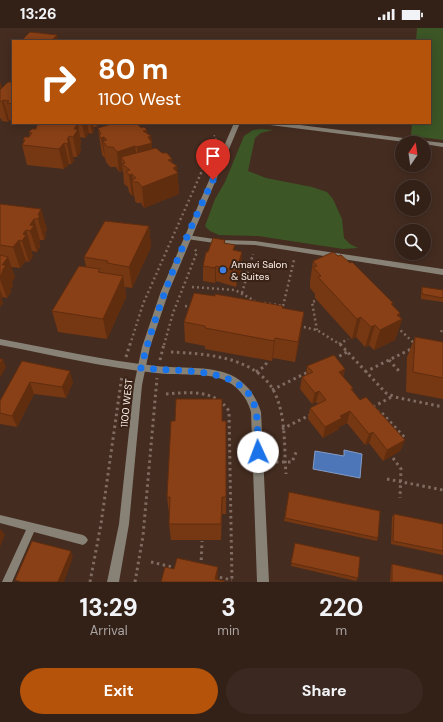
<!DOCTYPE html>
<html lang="en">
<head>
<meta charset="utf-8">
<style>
  :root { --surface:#332118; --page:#3b2921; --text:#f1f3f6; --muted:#a9a3a2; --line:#4e3e37; --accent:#b45309 }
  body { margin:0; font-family:"DM Sans",sans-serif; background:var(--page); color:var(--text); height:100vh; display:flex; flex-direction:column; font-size:15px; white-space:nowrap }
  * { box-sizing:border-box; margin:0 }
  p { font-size:13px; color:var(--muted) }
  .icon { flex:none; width:22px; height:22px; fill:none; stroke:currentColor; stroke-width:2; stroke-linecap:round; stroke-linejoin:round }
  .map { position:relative; height:554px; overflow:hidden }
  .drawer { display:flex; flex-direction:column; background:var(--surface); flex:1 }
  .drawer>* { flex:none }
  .guide { position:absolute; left:12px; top:12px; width:419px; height:84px; border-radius:0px; box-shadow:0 2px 10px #0003,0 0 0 1px var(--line); background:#b45309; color:#fff; overflow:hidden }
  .needle { width:26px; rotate:13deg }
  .tools { position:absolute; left:395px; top:108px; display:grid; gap:8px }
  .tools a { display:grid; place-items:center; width:36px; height:36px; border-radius:50%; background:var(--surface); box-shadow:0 2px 10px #0003,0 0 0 1px var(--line); font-size:20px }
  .pin { position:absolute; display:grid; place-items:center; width:34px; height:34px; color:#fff; margin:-41px -17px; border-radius:50% 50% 50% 0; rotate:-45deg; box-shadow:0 0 4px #0007 }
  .pin .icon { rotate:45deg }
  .me { position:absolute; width:44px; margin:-22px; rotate:358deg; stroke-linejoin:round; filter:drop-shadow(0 0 3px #0008) }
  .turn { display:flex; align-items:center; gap:14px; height:84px; padding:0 20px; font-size:18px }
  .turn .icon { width:52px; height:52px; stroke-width:2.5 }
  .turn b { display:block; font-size:28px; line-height:34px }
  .eta { display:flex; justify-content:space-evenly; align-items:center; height:68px; text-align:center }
  .eta b { font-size:24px; font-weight:700; line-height:28px }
  .cta { display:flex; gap:8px; margin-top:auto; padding:8px 20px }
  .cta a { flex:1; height:46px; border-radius:24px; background:var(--accent); color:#fff; font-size:16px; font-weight:700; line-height:46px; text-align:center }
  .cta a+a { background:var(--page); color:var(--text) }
  .status { display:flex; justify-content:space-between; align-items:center; height:28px; padding:0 20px; background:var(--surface); direction:ltr }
  .status svg { height:11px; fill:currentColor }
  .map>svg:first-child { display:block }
  .green { fill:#3c5626 }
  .water { fill:#4d76b8; stroke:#829bc7 }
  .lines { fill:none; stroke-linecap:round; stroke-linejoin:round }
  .path-far2 { stroke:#7f6b61; stroke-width:1.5; stroke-dasharray:1.5 2; stroke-linecap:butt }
  .path-far1 { stroke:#7f6b61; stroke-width:2.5; stroke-dasharray:2 3; stroke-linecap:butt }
  .path { stroke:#7f6b61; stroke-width:3; stroke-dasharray:2.5 3.5; stroke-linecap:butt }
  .service { fill:#888276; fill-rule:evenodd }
  .minor { fill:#888276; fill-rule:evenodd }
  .tertiary { fill:#888276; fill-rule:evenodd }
  .wall { fill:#763713 }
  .shaded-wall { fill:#602d0f }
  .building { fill:#894016; stroke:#602d0f }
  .route { stroke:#1a73e8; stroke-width:7; stroke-dasharray:0 12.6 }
  .shop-dot { fill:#3f7fe0; stroke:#392216; stroke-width:1.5 }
  .labels { text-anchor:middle; stroke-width:4; stroke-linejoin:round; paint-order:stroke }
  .poi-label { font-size:10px; fill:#fef1eb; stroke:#392216; text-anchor:start }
  .street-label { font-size:10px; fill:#fef1eb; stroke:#392216 }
</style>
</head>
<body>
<div class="status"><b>13:26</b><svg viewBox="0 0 49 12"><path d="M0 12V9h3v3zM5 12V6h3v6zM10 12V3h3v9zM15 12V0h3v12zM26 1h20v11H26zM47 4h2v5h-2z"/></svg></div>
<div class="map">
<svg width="443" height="554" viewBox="0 0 443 554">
  <rect width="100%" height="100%" fill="#442c20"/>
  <path class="green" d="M 417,0 L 443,0 L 443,112 L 411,108 L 412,95 L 430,95 L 430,13 L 416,13 Z
    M 261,101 L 273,102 L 261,105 L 255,110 L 248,143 L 266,150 L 312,159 L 327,164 L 333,171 L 342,191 L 344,210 L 350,216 L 358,220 L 343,221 L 258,208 L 219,207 L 210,203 L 205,198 L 215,171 L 225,154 L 244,108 L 253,102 Z"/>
  <path class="water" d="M 344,422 L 362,426 L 360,450 L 313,441 L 315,423 L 344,428 Z"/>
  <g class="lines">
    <path class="path-far2" d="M 204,137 L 216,111 L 214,107"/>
    <path class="path-far1" d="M 192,259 L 235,262 L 255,273
      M 242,265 L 253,226
      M 315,273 L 312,274 L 317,302
      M 264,275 L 284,278
      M 185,278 L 192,279
      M 283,278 L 294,232
      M 299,298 L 317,302 L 341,317
      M 397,299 L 415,316
      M 441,304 L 443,300
      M 339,316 L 348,311
      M 130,317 L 143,276 L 205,136
      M 164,317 L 173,285 L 197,224 L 194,220"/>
    <path class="path" d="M 340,316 L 386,365 L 395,369 L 443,379
      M 171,324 C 209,326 264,329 278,373 C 286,396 284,422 286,446
      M 126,329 L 130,316
      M 334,331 L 347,324
      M 160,332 L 164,316
      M 389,332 L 399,343 L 402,343
      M 256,344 L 265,338 L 267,334
      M 365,344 L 413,320
      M 272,362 L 308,344
      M 166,366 C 190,364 214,361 229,383 L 232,554
      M 373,379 L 393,368
      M 377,384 L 380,383 L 406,411
      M 282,401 L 310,387
      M 393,430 L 401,441 L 400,470
      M 270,434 L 292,434 L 297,422
      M 387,451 L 443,462
      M 151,534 L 176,540
      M 201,538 L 202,513
      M 214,548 L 232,552
      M 90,554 L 101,496 L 122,347
      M 135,554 L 143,508 L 157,350"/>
    <path class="service" d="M 0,487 L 83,507 L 86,509 L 88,512 L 86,515 L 83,517 L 34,504 L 12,554 L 2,554 L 26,502 L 0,495 Z"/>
    <path class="minor" d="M 184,207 L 187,207 L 221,212 L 255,213 L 443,241 L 443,247 L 255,217 L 221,216 L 187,211 L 183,209 Z
      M 0,311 C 52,321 104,332 156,338 C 181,341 207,337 231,347 C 247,355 256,368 261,384 L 269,554 L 257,554 L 251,384 C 247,369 237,357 222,351 C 201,344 177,348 156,345 C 103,339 52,327 0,317 Z"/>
    <path class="tertiary" d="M 234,95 L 240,95 L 169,263 L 150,319 L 142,357 L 129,496 L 119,554 L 107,554 L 119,496 L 134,357 L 142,319 L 161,263 Z
      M 267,95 L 284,95 L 443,115 L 443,119 L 424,116 L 424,115 L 413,115 L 270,97 Z"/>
  </g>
  <path class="wall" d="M 0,54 L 2,61 L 13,54 L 13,95 L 22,95 L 18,96 L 12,95 L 11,93 L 9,92 L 8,94 L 2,93 L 1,91 L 0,90 Z
    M 25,95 L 99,95 L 99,96 L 97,99 L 93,99 L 94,102 L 92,106 L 89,105 L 85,110 L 80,109 L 81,116 L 80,118 L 81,123 L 77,129 L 73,129 L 74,133 L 71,136 L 69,136 L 64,141 L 27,137 L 22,117 L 24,114 L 23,111 L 29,109 L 30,108 L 29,104 L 36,101 L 37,97 L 26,97 Z
    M 141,99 L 147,106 L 151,108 L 152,121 L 162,125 L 172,131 L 172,135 L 177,138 L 179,166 L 144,180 L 141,175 L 137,175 L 135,173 L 134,167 L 132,168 L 129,164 L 128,159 L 124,156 L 123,143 L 119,144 L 116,139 L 110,139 L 106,134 L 105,130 L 102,127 L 99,107 L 99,106 L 98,100 Z
    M 0,176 L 41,181 L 47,202 L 45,205 L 46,208 L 44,212 L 40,212 L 39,214 L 40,219 L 37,224 L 32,223 L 31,224 L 33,228 L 29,234 L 26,233 L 20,240 L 11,239 L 15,249 L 12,254 L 13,258 L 10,262 L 11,264 L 7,270 L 3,269 L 1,271 L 3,275 L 0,279 Z
    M 149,198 L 151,219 L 132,260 L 125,259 L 126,269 L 107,311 L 58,304 L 52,283 L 86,239 L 84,229 Z
    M 225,212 L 225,215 L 235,222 L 242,224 L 242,239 L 236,259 L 216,253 L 215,255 L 203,253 L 203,238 L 208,224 Z
    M 313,233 L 393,277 L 400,285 L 399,289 L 402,291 L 395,312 L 374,322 L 369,317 L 365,319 L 356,309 L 352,311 L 315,270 L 315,266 L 310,260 L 310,254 Z
    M 422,259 L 443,262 L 443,274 L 421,271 L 421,263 Z
    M 282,280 L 301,304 L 295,334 L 273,330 L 272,333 L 205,321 L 205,318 L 185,314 L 184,294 Z
    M 415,309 L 443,314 L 443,371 L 406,364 L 407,329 Z
    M 22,333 L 73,354 L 66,370 L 34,366 L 17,399 L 0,396 L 0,373 Z
    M 307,338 L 345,341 L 343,349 L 353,360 L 352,362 L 360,372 L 405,412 L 400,423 L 383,433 L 369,415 L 365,417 L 347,395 L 339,399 L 339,401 L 323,410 L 308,391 L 310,380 L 318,376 L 316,374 L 312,376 L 300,361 L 302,349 L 306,348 Z
    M 222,393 L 226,469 L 226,486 L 222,486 L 221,512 L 171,512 L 169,496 L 169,486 L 167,469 Z
    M 289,464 L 378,510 L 377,513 L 284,493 Z
    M 394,486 L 443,496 L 443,527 L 391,516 L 392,489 Z
    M 295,515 L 358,550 L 356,553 L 291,538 Z
    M 392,536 L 443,554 L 390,554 L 391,539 Z"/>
  <path class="shaded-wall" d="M 57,7 L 58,13 L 51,13 Z
    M 0,54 L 5,72 L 3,72 L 9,92 L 8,94 L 2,74 L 0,73 Z
    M 78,95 L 81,116 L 80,118 L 81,123 L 77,129 L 73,109 L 74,101 Z
    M 82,95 L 87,95 L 89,105 L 85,110 Z
    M 90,95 L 92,95 L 94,102 L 92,106 Z
    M 96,95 L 99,95 L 97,99 Z
    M 139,95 L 140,95 L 142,114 L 137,96 Z
    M 147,102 L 148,116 L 148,109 L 151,108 L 154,135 L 139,140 L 137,119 L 143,103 Z
    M 69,108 L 73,129 L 74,133 L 71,136 L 67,116 L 67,112 Z
    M 104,109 L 106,117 L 103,113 L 105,130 L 101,110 Z
    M 64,115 L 69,136 L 64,141 L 59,121 Z
    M 135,118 L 138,138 L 125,135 L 121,129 L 123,143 L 119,144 L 117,124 Z
    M 172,131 L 173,147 L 173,140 L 177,138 L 179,166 L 144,180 L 142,159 L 168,132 Z
    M 132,146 L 133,153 L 132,152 L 134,167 L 132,168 L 129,147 Z
    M 41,181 L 47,202 L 45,205 L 46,208 L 44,212 L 38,191 L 38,187 Z
    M 34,191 L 40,212 L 39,214 L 40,219 L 37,224 L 30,203 L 30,197 Z
    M 149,198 L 151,219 L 132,260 L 129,239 Z
    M 26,202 L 32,223 L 31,224 L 33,228 L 29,234 L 22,213 L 23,206 Z
    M 19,212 L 26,233 L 20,240 L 13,219 Z
    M 242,224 L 242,239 L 236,259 L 236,243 Z
    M 8,229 L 15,249 L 12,254 L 13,258 L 10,262 L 11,264 L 7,270 L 0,251 L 0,249 L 2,243 L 2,237 Z
    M 216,238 L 216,253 L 215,255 L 215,240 Z
    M 123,248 L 126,269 L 107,311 L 103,291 Z
    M 0,262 L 3,269 L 1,271 L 3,275 L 0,279 Z
    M 304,284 L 301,304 L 295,334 L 298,314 Z
    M 400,285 L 398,293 L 402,291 L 395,312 L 374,322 L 380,302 L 397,287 Z
    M 361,289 L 356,309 L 352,311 L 357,291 Z
    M 375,297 L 369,317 L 365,319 L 371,299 Z
    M 275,310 L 273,330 L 272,333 L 274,313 Z
    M 3,331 L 6,339 L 0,350 L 0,336 Z
    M 345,341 L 342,352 L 339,344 Z
    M 70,343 L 73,354 L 66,370 L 62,359 Z
    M 30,354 L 34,366 L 17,399 L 12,388 Z
    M 319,363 L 316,374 L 312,376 L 315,365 Z
    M 350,383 L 347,395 L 339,399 L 339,401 L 323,410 L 325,399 L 340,388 Z
    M 373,404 L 369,415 L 365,417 L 369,406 Z
    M 405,412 L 400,423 L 383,433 L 387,422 Z
    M 1,501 L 5,507 L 0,519 L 0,503 Z
    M 71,523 L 73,529 L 64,554 L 58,554 Z
    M 218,539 L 218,554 L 215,551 Z"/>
  <path class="building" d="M 30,4 L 57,7 L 51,13 L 44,13 L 34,12 L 32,13 L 21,13 Z
    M 8,54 L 13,54 L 13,76 L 7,75 L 9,73 L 3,72 L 2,74 L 0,73 L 0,62 Z
    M 38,95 L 78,95 L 74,101 L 77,101 L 77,103 L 73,109 L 69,108 L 67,112 L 69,112 L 67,116 L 64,115 L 59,121 L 22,117 L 25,112 L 23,111 L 25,109 L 29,109 L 32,105 L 29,104 L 32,101 L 36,101 Z
    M 115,95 L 139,95 L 137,96 L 141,100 L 144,99 L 147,102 L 143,103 L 151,108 L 148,109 L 152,115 L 137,119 L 135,118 L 117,124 L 113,119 L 107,119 L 103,113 L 107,112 L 104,109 L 101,110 L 99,107 L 101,106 L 98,100 Z
    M 156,120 L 162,125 L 167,125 L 172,131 L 168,132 L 177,138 L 173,140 L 178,145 L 142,159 L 138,154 L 134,154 L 132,152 L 136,150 L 132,146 L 129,147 L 126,143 L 130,142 L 122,136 L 125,135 L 121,129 Z
    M 0,176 L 41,181 L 38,187 L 40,187 L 38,191 L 34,191 L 30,197 L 34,198 L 30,203 L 26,202 L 23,206 L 26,207 L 22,213 L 19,212 L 13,219 L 0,217 Z
    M 105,193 L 149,198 L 129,239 L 107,235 L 108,233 L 84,229 Z
    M 213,210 L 225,212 L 224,215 L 235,217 L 233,222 L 242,224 L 236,243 L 216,238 L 215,240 L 203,238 L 206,224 L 208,224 Z
    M 333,224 L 338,228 L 341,227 L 350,235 L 352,234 L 393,275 L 391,276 L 400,285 L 397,287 L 402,291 L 380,302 L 375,297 L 371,299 L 361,289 L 357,291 L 318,249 L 321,248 L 313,239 L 317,238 L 313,233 Z
    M 0,227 L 8,229 L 2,237 L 6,237 L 2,243 L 3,243 L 0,249 Z
    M 79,238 L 100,241 L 98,244 L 123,248 L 103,291 L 52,283 Z
    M 422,259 L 443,262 L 443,270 L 422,266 Z
    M 194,265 L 215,268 L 215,266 L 283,278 L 282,280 L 304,284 L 298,314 L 275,310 L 274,313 L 205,300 L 205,298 L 184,294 Z
    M 415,309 L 443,314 L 443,350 L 413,344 Z
    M 334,327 L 345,341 L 339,344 L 353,360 L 351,361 L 360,372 L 366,369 L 405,412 L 387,422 L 373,404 L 369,406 L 350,383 L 340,388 L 342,390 L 325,399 L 310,380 L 326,372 L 319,363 L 315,365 L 302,349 L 313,344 L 307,338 Z
    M 0,331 L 3,331 L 0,336 Z
    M 22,333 L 70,343 L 62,359 L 30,354 L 12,388 L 0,385 L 0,373 Z
    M 176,371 L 222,371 L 222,393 L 226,393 L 226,469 L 222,469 L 221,496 L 169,496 L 170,469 L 167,469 L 171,393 L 175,393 Z
    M 289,464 L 380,483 L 378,510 L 285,490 Z
    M 394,486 L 443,496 L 443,523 L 393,513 Z
    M 32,513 L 71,523 L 58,554 L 21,554 L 15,552 Z
    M 295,515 L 360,529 L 358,550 L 291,535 Z
    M 177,530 L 218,539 L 215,551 L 225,553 L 224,554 L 161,554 L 165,539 L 174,541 Z
    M 392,536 L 443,547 L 443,554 L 392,554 Z"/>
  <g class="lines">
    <path class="route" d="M 213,152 C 184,212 158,275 141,340 C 173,344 241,337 254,376 C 259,390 257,409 258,424"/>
  </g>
  <circle class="shop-dot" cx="223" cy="242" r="4"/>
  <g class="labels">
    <g class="poi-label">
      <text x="231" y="240">Amavi Salon<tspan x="231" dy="12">&amp; Suites</tspan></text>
    </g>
    <g class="street-label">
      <text transform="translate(126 375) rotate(-84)" y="4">1100 WEST</text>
    </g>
  </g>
</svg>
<div class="tools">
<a><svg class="needle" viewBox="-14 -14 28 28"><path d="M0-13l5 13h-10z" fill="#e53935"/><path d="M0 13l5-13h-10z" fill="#a9a3a2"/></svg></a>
<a><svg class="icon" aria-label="sound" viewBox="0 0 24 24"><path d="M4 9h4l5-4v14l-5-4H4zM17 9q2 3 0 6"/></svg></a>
<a><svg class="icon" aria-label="search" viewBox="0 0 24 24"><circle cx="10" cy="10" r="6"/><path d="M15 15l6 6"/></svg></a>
</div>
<div class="pin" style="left:213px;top:152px;background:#d93025"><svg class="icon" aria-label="arrive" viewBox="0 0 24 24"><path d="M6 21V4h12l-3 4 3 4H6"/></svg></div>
<svg class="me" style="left:258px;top:424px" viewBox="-20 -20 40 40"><circle r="19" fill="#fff"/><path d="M0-13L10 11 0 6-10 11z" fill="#1a73e8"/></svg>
<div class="guide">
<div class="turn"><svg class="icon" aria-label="right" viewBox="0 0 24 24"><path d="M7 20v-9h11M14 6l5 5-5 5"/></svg><div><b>80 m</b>1100 West</div></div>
</div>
</div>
<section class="drawer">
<div class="eta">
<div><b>13:29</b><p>Arrival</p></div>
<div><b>3</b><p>min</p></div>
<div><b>220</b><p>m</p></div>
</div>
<div class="cta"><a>Exit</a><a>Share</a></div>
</section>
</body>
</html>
